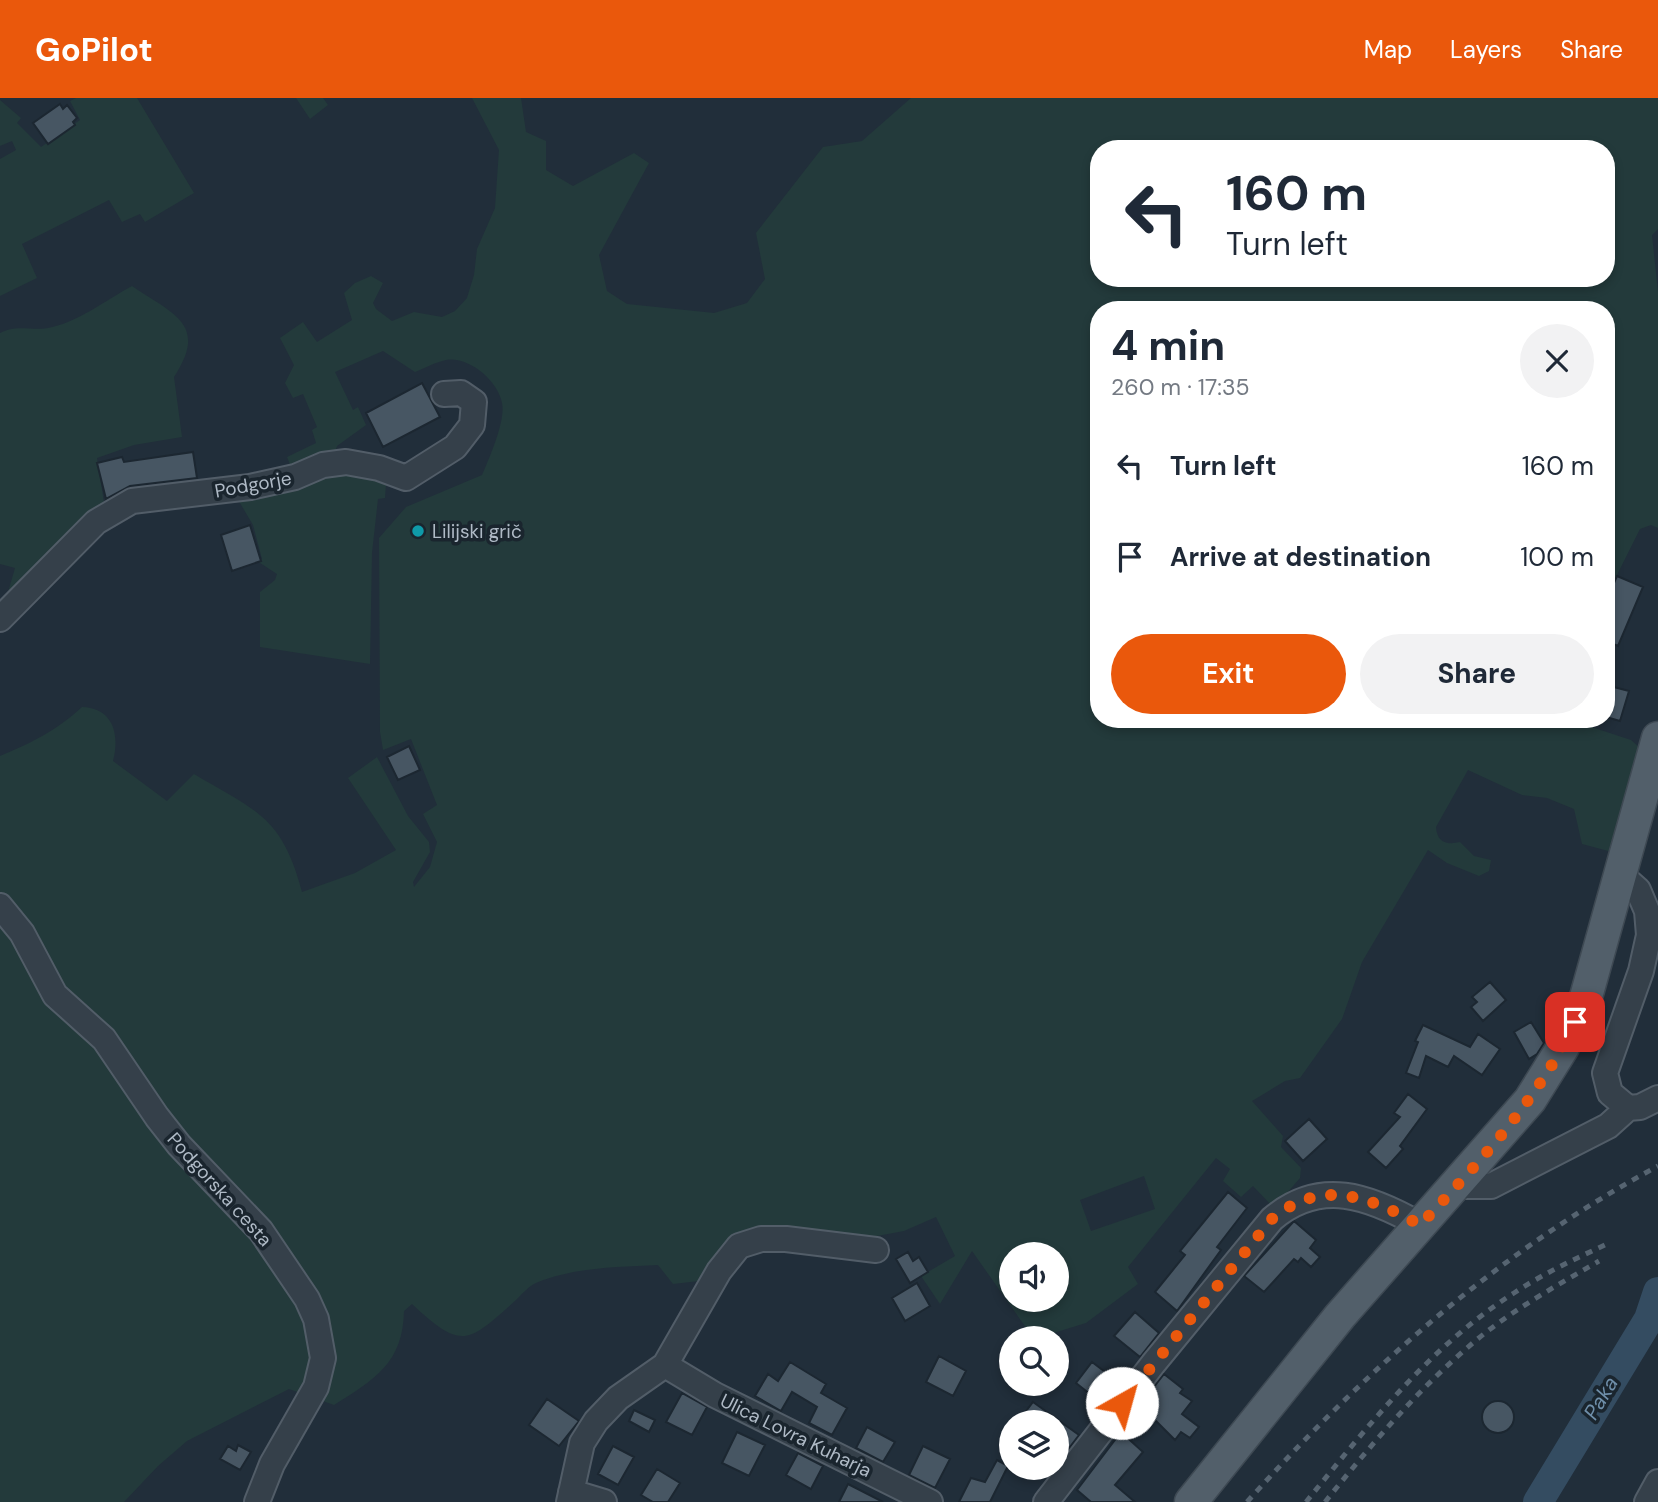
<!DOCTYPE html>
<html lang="en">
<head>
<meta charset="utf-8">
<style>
  :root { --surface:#fff; --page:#f2f2f3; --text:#1f2937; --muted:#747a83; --accent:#ea580c }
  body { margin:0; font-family:"DM Sans",sans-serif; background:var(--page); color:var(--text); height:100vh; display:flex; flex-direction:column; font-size:26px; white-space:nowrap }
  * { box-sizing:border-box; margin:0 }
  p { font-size:23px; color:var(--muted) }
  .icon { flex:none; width:38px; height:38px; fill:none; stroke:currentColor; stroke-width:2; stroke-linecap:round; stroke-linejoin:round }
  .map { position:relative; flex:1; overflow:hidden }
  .side { position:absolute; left:1090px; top:203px; width:525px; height:427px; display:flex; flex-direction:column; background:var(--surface); border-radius:28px; box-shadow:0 4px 10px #0003 }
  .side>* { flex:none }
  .hud { position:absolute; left:1090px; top:42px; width:525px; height:147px; border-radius:28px; box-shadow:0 4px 10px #0003; background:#fff; color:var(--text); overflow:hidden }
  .controls { position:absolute; left:999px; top:1144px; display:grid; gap:14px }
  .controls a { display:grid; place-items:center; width:70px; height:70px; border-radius:50%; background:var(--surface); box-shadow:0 4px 10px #0003; font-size:35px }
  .pin { position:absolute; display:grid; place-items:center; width:60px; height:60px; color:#fff; margin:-30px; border-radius:14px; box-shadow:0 4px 10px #0006 }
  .me { position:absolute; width:77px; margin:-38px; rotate:38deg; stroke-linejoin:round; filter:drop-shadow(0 0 5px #0008) }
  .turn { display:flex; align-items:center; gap:24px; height:147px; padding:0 21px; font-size:32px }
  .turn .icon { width:91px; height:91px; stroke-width:2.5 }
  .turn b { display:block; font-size:49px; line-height:60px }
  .round { display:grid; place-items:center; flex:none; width:74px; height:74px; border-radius:37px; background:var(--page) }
  .summary { display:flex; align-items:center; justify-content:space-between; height:119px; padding:0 21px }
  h1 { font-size:42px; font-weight:700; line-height:52px }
  .button { display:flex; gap:14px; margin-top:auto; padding:14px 21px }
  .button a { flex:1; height:80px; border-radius:42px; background:var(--accent); color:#fff; font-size:28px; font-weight:700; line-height:80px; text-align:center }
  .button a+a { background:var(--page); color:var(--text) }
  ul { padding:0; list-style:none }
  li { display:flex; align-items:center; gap:21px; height:91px; padding:0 21px }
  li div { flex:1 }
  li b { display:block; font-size:26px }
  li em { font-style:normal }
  header { display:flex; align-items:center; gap:42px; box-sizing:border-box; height:98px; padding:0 35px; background:var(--accent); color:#fff }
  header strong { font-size:33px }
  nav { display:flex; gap:38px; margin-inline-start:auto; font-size:24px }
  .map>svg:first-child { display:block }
  .green { fill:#233a3b; fill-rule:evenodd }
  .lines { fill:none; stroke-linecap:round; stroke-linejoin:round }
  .river { stroke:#344c61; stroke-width:30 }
  .building { fill:#475663; stroke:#1c2731; stroke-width:2 }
  .minor-casing { stroke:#525d68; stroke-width:28 }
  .major-casing { stroke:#3e4953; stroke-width:35 }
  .minor { stroke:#35404a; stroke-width:24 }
  .major { stroke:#525f6a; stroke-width:32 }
  .rail { stroke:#566471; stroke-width:5; stroke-dasharray:7 7; stroke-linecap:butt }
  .route { stroke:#ea580c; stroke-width:12; stroke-dasharray:0 21.6 }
  .culture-dot { fill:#0f9aa8; stroke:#1a252e; stroke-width:2.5 }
  .labels { text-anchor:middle; stroke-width:7; stroke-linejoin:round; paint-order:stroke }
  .street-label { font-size:19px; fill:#afbac6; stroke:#1a252e }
  .poi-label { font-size:19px; fill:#afbac6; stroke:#1a252e; text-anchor:start }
  .water-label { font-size:21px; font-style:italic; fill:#6f8faa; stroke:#1a252e }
</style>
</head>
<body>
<header>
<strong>GoPilot</strong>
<nav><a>Map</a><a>Layers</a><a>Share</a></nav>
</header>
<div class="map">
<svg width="1658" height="1404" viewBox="0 0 1658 1404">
  <rect width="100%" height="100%" fill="#212e3a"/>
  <path class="green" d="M 76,0 L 137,0 L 194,95 L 145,124 L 140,116 L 122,124 L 109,102 L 22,146 L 37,180 L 0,198 L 0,61 L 16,52 L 12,43 L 0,48 L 0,2 L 21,20 L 17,25 L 41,49 L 80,22 L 70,3 Z
    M 296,0 L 323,0 L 328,7 L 310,21 Z
    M 472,0 L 521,0 L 526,34 L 546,43 L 546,72 L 573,88 L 634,55 L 649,65 L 599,157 L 607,193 L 627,206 L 714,215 L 747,205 L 765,181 L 756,135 L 823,49 L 862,43 L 911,0 L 1658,0 L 1658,131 L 1652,137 L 1658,194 L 1658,430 L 1651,427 L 1640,431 L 1607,497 L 1606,212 L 1099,212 L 1099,621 L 1567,621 L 1631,642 L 1640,650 L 1612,754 L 1582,746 L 1574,711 L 1547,700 L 1522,697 L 1468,672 L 1436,729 C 1437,745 1447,747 1460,744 L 1474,758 L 1491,762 L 1489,773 L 1479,778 L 1447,765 L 1428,752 L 1362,864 L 1342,921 L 1300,980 L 1285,983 L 1252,1003 L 1283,1038 L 1281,1049 L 1301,1070 L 1300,1080 L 1274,1110 L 1253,1088 L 1241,1099 L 1223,1083 L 1230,1071 L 1216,1060 L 1128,1169 L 1138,1186 L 1086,1225 L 1034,1241 L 972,1153 L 940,1206 L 921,1178 L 955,1158 L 936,1119 L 904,1133 L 877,1138 L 775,1132 L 708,1182 L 673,1186 L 658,1167 C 619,1169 574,1169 536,1185 C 529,1188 522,1196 516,1202 C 468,1245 462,1253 412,1206 L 404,1213 C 403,1265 375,1281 334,1307 L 289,1291 L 187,1343 L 158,1368 L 124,1404 L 0,1404 L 0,658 C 32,645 57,632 82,609 C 113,610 120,636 113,663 L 167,703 L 194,676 C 256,713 282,718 302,794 L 355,775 L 396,752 L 348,680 L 377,659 L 408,718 L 429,744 L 430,754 L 413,784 L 414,789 L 430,769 L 437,744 L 423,716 L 437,707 L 411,641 L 383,652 L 380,634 L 379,440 L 406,409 L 482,377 C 489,361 506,322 502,305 C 498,283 469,258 446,262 C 436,264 425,270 415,274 L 383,253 L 335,274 L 353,312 L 358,309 L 366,327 L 337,348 L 334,358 L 294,377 L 287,359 L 316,345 L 312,332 L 317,329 L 303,296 L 293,300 L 285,285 L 294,267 L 280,240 L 303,224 L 317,244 L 352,222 L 344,195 L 355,185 L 371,178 L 383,185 L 373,205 L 376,211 L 392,223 L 414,214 L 442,219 L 455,213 L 467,200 L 474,177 L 477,151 L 495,110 L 499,52 ZM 1099,51 L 1606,51 L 1606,180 L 1099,180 ZM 1144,1078 L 1155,1111 L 1091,1133 L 1080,1102 ZM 1012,1157 L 1057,1157 L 1057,1202 L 1012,1202 Z
    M 132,188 C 173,216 209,226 174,279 L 182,339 L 134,347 L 97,360 L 105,411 L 6,501 L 15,470 L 0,466 L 0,235 C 17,226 30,233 48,230 C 77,225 106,202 132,188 Z
    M 331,371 L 380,376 L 386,386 L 385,400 L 378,401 L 372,455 L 370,566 L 260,549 L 260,494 L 275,482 L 277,476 L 257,463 L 262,461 L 253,427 L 234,395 Z"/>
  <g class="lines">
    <path class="river" d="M 1538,1404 L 1649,1221 L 1658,1194"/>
  </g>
  <path class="building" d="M 60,6 L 63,11 L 67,7 L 77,20 L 73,24 L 75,27 L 48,46 L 33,25 Z
    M 422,285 L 440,319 L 383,349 L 366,315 Z
    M 193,354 L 197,380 L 130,388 L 106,401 L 97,365 L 122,359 L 124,364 Z
    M 250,427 L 261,463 L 232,473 L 221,437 Z
    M 1617,478 L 1643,489 L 1618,548 L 1606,543 L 1606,503 Z
    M 1606,587 L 1629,593 L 1620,623 L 1606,619 Z
    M 409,648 L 420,672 L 398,682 L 387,659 Z
    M 1490,884 L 1506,902 L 1483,923 L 1471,909 L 1477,904 L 1472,899 Z
    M 1531,924 L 1544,945 L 1537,956 L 1529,961 L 1514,934 Z
    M 1423,927 L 1470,949 L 1478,936 L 1500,951 L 1482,977 L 1454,958 L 1448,969 L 1426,958 L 1419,980 L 1406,975 L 1418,944 L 1415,943 Z
    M 1408,996 L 1427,1011 L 1400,1048 L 1403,1051 L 1386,1070 L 1368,1054 L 1400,1019 L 1394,1015 Z
    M 1309,1021 L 1327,1041 L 1303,1063 L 1285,1043 Z
    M 1228,1094 L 1247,1110 L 1217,1149 L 1221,1152 L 1177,1213 L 1155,1194 L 1185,1157 L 1180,1153 Z
    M 1294,1123 L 1316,1142 L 1310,1150 L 1320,1159 L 1311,1169 L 1301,1160 L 1298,1164 L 1294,1161 L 1264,1194 L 1244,1178 Z
    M 908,1154 L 913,1163 L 919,1159 L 928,1174 L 910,1185 L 896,1161 Z
    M 917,1185 L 930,1208 L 905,1223 L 892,1200 Z
    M 1135,1214 L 1159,1235 L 1140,1259 L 1114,1238 Z
    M 939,1258 L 966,1273 L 953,1298 L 926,1284 Z
    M 790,1264 L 826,1286 L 821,1295 L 847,1310 L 832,1337 L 809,1325 L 817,1309 L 792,1294 L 781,1313 L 755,1298 L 768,1276 L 778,1283 Z
    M 1092,1264 L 1117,1283 L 1100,1304 L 1076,1285 Z
    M 1164,1276 L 1183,1291 L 1180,1295 L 1192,1303 L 1182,1316 L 1199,1329 L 1190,1340 L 1181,1334 L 1175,1342 L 1140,1307 Z
    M 682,1295 L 707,1309 L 692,1337 L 666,1324 Z
    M 547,1301 L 579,1323 L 559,1348 L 529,1327 Z
    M1482 1319a16 16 0 1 1 32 0a16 16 0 1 1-32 0Z
    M 1033,1304 L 1079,1337 L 1057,1366 L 1057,1325 L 1017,1325 Z
    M 634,1312 L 655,1322 L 649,1334 L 629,1323 Z
    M 867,1329 L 895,1344 L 883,1364 L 856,1350 Z
    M 737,1334 L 765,1347 L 749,1378 L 722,1365 Z
    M 1121,1334 L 1143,1354 L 1115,1387 L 1135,1404 L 1091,1404 L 1077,1392 Z
    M 238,1347 L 251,1354 L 240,1372 L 220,1361 L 228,1348 L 236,1353 Z
    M 613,1348 L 634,1359 L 618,1387 L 598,1376 Z
    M 923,1348 L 950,1361 L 935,1390 L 909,1377 Z
    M 798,1355 L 823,1368 L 811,1391 L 786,1377 Z
    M 997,1362 L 1008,1368 L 990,1404 L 959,1404 L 971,1380 L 985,1384 Z
    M 657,1371 L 680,1385 L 668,1404 L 653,1404 L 641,1397 Z
    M 848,1386 L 883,1404 L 839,1404 Z"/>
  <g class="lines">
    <defs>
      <path id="minor" d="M 0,521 L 96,424 L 132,403 L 250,389 L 295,379 L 323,367 L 346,364 L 379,370 L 406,380 L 455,349 L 472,327 L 474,304 L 461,295 L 444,296
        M 1620,776 L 1638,792 L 1647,813 L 1649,837 L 1641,873 L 1605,975 L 1610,995 L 1628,1010
        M 0,808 L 22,835 L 55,897 L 104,941 L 157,1019 L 179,1047 L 261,1133 L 307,1201 L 316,1221 L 323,1260 L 316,1289 L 272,1366 L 257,1404
        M 1455,1088 L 1491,1088 L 1608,1028 L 1628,1010 L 1640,1009 L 1658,1000
        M 665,1267 L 715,1297 L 930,1404
        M 571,1394 L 604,1404
        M 569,1404 L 582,1345 L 596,1323 L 618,1300 L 665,1267 L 719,1173 L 739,1148 L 761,1141 L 786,1141 L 876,1152
        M 1046,1404 L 1153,1266 L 1272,1121 C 1320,1080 1369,1098 1420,1127
        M 1647,1404 L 1658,1384"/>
      <path id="major" d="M 1191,1404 L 1340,1218 L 1530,1002 L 1563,949 L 1586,899 L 1658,640"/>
    </defs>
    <use href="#minor" class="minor-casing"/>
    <use href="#major" class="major-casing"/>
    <use href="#minor" class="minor"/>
    <use href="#major" class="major"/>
    <path class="rail" d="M 1247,1404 C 1366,1271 1500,1153 1658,1068
      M 1306,1404 C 1368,1328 1430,1248 1514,1195 C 1544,1175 1577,1160 1609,1145
      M 1325,1404 C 1370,1348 1418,1291 1474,1244 C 1512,1212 1556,1188 1599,1163"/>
  </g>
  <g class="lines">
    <path class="route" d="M 1122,1305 L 1272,1121 C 1320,1080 1369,1098 1420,1127 C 1478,1066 1539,1001 1575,924"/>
  </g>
  <circle class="culture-dot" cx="418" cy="433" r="7"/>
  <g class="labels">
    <g class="street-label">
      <text transform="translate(253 386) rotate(-10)" y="7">Podgorje</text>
      <text transform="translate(220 1091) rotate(48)" y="7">Podgorska cesta</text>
      <text transform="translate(796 1337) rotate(26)" y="7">Ulica Lovra Kuharja</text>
    </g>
    <g class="poi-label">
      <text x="432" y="440">Lilijski grič</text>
    </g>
    <g class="water-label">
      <text transform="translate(1601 1300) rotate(-59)" y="7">Paka</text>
    </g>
  </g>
</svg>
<div class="controls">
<a><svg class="icon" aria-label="sound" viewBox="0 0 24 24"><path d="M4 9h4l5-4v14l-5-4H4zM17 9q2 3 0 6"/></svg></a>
<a><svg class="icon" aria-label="search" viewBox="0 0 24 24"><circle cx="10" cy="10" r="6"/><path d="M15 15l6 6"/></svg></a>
<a><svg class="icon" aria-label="layers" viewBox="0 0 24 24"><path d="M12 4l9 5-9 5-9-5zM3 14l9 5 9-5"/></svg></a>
</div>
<div class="pin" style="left:1575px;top:924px;background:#d93025"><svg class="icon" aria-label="arrive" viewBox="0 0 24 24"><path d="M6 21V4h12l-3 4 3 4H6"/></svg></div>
<svg class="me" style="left:1122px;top:1305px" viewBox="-20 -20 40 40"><circle r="19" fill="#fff"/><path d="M0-13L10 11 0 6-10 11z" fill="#ea580c"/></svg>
<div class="hud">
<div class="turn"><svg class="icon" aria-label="left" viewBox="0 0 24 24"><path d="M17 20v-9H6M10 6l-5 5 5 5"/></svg><div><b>160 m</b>Turn left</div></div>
</div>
<section class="side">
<div class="summary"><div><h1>4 min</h1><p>260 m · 17:35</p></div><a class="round"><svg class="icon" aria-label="close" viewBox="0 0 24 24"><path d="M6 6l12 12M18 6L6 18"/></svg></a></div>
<ul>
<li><svg class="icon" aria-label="left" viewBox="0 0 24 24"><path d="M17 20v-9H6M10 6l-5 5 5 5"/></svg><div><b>Turn left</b></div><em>160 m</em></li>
<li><svg class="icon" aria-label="arrive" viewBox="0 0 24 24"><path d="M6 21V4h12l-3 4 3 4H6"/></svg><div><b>Arrive at destination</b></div><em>100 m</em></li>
</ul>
<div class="button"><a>Exit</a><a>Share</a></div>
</section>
</div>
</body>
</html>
